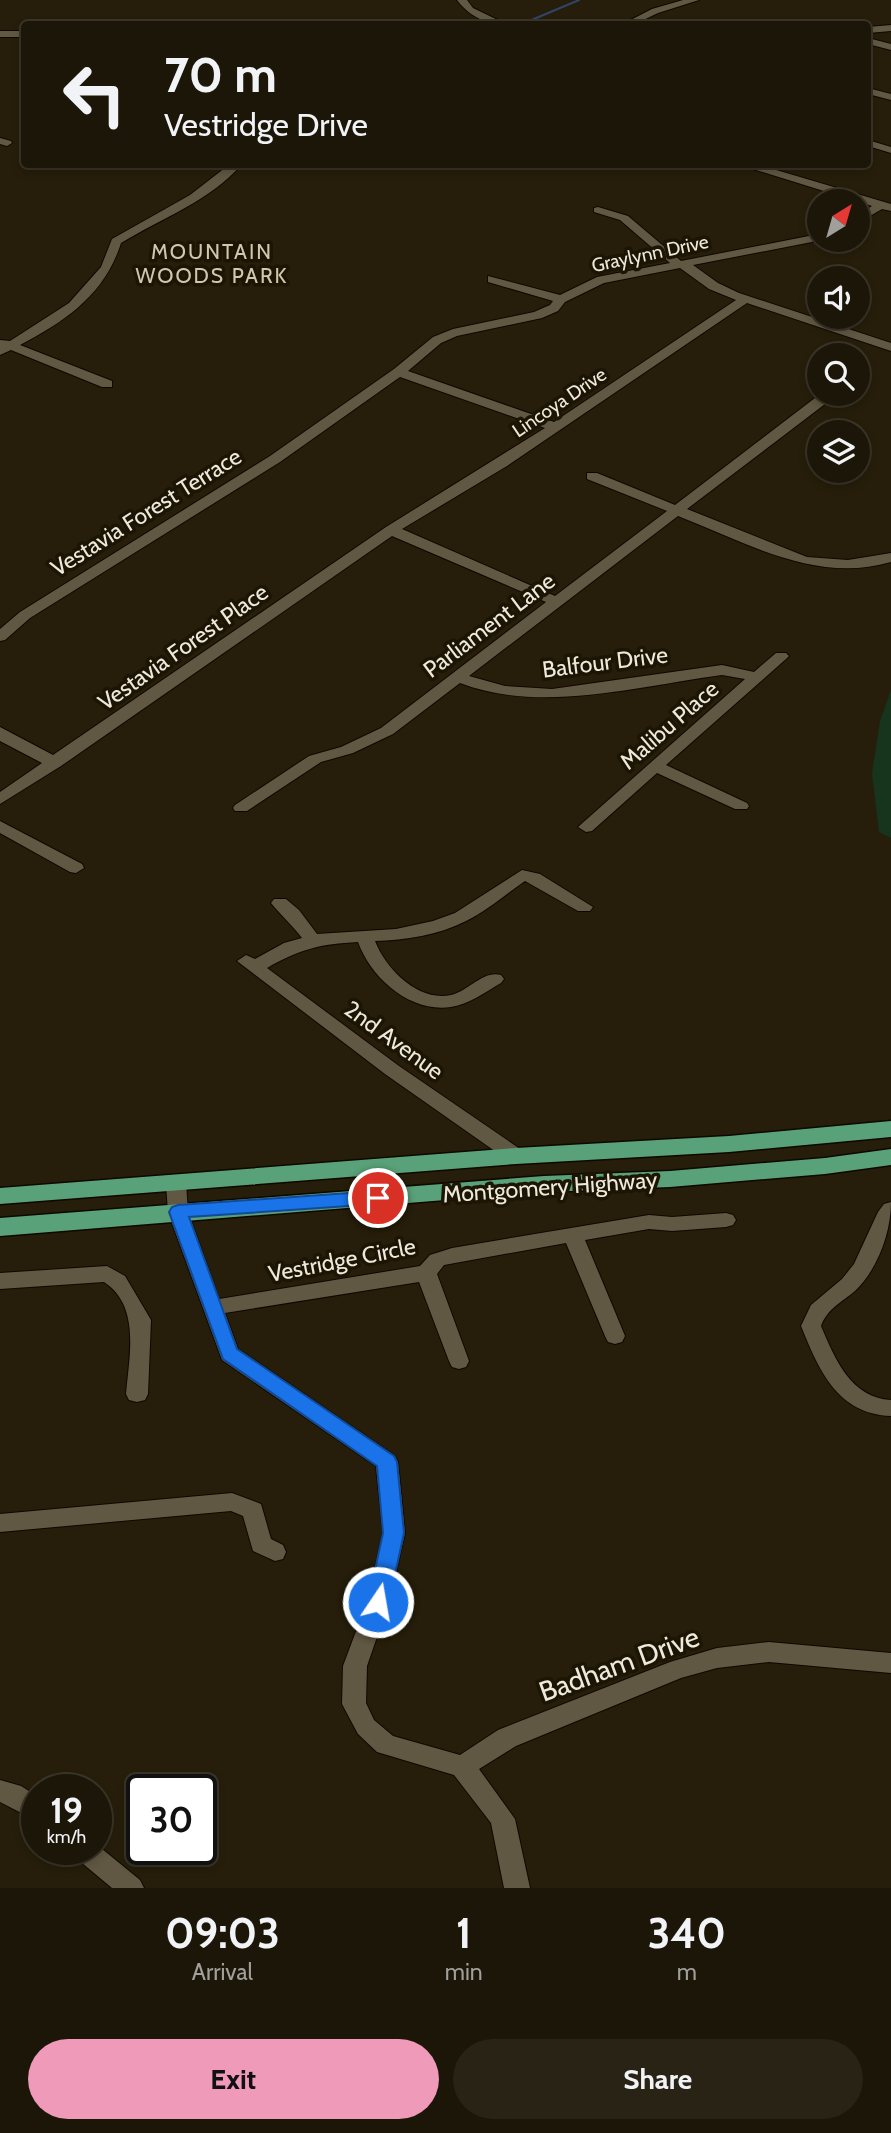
<!DOCTYPE html>
<html lang="en">
<head>
<meta charset="utf-8">
<style>
  :root { --surface:#1c1608; --page:#292316; --text:#f1f3f6; --muted:#a09f9c; --line:#3a3529; --accent:#ef9ab8 }
  body { margin:0; font-family:Cabin,sans-serif; background:var(--page); color:var(--text); height:100vh; display:flex; flex-direction:column; font-size:26px; white-space:nowrap }
  * { box-sizing:border-box; margin:0 }
  p { font-size:23px; color:var(--muted) }
  .icon { flex:none; width:38px; height:38px; fill:none; stroke:currentColor; stroke-width:2; stroke-linecap:round; stroke-linejoin:round }
  .map { position:relative; height:1888px; overflow:hidden }
  .drawer { display:flex; flex-direction:column; background:var(--surface); flex:1 }
  .drawer>* { flex:none }
  .top-card { position:absolute; left:21px; top:21px; width:850px; height:147px; border-radius:7px; box-shadow:0 4px 10px #0003,0 0 0 2px var(--line); background:#1c1608; color:var(--text); overflow:hidden }
  .needle { width:46px; rotate:37deg }
  .fabs { position:absolute; left:807px; top:189px; display:grid; gap:14px }
  .fabs a { display:grid; place-items:center; width:63px; height:63px; border-radius:50%; background:var(--surface); box-shadow:0 4px 10px #0003,0 0 0 2px var(--line); font-size:35px }
  .speed { position:absolute; left:21px; top:1774px; display:flex; gap:14px; font-size:35px; font-weight:700; text-align:center }
  .speed>* { display:grid; place-content:center; width:91px; height:91px; border-radius:50%; background:var(--surface); box-shadow:0 4px 10px #0003,0 0 0 2px var(--line); line-height:1 }
  .speed small { font-size:18px; font-weight:400 }
  .speed .limit { border:4px solid #111; border-radius:10px; background:#fff; color:#111 }
  .pin { position:absolute; display:grid; place-items:center; width:60px; height:60px; color:#fff; margin:-30px; border:4px solid #fff; border-radius:50%; box-shadow:0 2px 7px #0007 }
  .me { position:absolute; width:77px; margin:-38px; rotate:12deg; stroke-linejoin:round; filter:drop-shadow(0 0 5px #0008) }
  .turn { display:flex; align-items:center; gap:24px; height:147px; padding:0 28px; font-size:32px }
  .turn .icon { width:91px; height:91px; stroke-width:2.5 }
  .turn b { display:block; font-size:49px; line-height:60px }
  .eta { display:flex; justify-content:space-evenly; align-items:center; height:119px; text-align:center }
  .eta b { font-size:42px; font-weight:700; line-height:49px }
  .button { display:flex; gap:14px; margin-top:auto; padding:14px 28px }
  .button a { flex:1; height:80px; border-radius:42px; background:var(--accent); color:#111; font-size:28px; font-weight:700; line-height:80px; text-align:center }
  .button a+a { background:var(--page); color:var(--text) }
  .map>svg:first-child { display:block }
  .green { fill:#17341c }
  .lines { fill:none; stroke-linecap:round; stroke-linejoin:round }
  .stream { stroke:#2f4668; stroke-width:2 }
  .minor-casing { stroke:#0f0800; stroke-width:2 }
  .major-casing { stroke:#0f0800; stroke-width:3 }
  .minor { fill:#615843; fill-rule:evenodd }
  .major { fill:#59a178; fill-rule:evenodd }
  .route { fill:#1a73e8; stroke:#114b97; stroke-width:2 }
  .labels { text-anchor:middle; stroke-width:7; stroke-linejoin:round; paint-order:stroke }
  .far-street-label { font-size:19px; fill:#eee9dd; stroke:#1c1503 }
  .far-neighbourhood-label { font-size:21px; letter-spacing:2px; fill:#d1c7af; stroke:#1c1503 }
  .street-label { font-size:23px; fill:#eee9dd; stroke:#1c1503 }
  .near-street-label { font-size:28px; fill:#eee9dd; stroke:#1c1503 }
</style>
</head>
<body>
<div class="map">
<svg width="891" height="1888" viewBox="0 0 891 1888">
  <rect width="100%" height="100%" fill="#261e0a"/>
  <path class="green" d="M 891,690 L 891,838 L 879,832 L 872,773 L 880,721 Z"/>
  <g class="lines">
    <path class="stream" d="M 522,24 L 579,0"/>
    <defs>
      <path id="minor" d="M 457,0 L 467,0 L 473,8 L 506,24 C 487,26 468,15 457,0 Z
        M 683,0 L 699,0 L 658,13 L 635,24 L 623,24 L 652,9 Z
        M 891,25 L 891,31 L 868,33 L 868,27 Z
        M 0,31 L 24,31 L 24,37 L 0,37 Z
        M 868,38 L 891,44 L 891,50 L 868,44 Z
        M 868,88 L 891,94 L 891,100 L 868,94 Z
        M 0,138 L 11,141 L 12,143 L 7,146 L 0,144 Z
        M 868,140 L 891,147 L 891,153 L 868,146 Z
        M 230,164 L 242,164 C 210,201 162,218 121,243 C 105,294 66,321 20,345 L 112,381 L 112,387 L 102,387 L 11,350 L 0,355 L 0,340 L 10,341 L 69,303 L 101,267 L 112,239 L 190,195 Z
        M 737,164 L 756,164 L 891,204 L 891,211 L 882,209 L 858,223 L 858,215 L 872,206 Z
        M 598,207 L 628,216 L 681,261 L 819,234 L 819,240 L 822,240 L 693,265 L 718,283 L 739,293 L 891,343 L 891,351 L 747,303 L 507,466 L 402,529 L 555,596 L 667,511 L 587,479 L 587,473 L 597,473 L 675,505 L 815,398 L 825,398 L 825,404 L 687,509 L 807,557 L 848,560 L 891,553 L 891,562 C 816,584 747,543 678,516 L 469,676 L 505,686 L 552,689 L 722,665 L 754,672 L 776,653 L 786,653 L 789,656 L 786,659 L 666,765 L 747,803 L 749,806 L 747,809 L 735,809 L 657,773 L 592,831 L 586,832 L 578,827 L 745,679 L 722,675 C 639,686 540,714 460,683 L 393,734 L 353,753 L 321,762 L 247,811 L 235,811 L 233,808 L 235,805 L 309,756 L 341,747 L 381,728 L 546,602 L 392,536 L 61,766 L 0,804 L 0,792 L 42,763 L 0,741 L 0,727 L 53,755 L 386,527 L 545,428 L 400,377 L 280,462 L 30,618 L 5,640 L 0,641 L 0,629 L 20,612 L 270,456 L 394,369 L 433,337 L 453,329 L 534,312 L 550,305 L 553,301 L 488,282 L 488,276 L 560,295 L 597,277 L 670,263 L 620,220 L 594,212 L 594,208 ZM 680,268 L 709,289 L 736,300 L 554,422 L 408,371 L 441,343 L 457,336 L 542,318 L 558,311 L 565,302 L 604,283 Z
        M 0,821 L 82,864 L 84,868 L 76,873 L 70,872 L 0,833 Z
        M 522,870 L 540,874 L 593,907 L 590,911 L 578,911 L 525,881 C 506,894 487,911 466,921 C 439,935 405,940 375,941 C 386,969 418,1002 451,995 C 469,991 483,970 501,975 L 504,979 L 501,983 C 485,992 470,1004 451,1007 C 410,1013 371,978 358,942 C 320,944 300,949 267,968 L 399,1066 L 523,1151 L 526,1156 L 523,1161 L 509,1161 L 385,1074 L 237,961 L 246,955 L 255,959 L 284,943 L 302,938 C 292,925 281,915 271,903 L 274,899 L 286,899 L 299,910 L 317,934 L 396,929 L 433,921 L 455,913 Z
        M 176,1176 L 183,1178 L 186,1183 L 188,1212 L 219,1299 L 420,1266 L 430,1255 L 452,1248 L 649,1215 L 672,1217 L 726,1213 L 733,1215 L 736,1220 L 733,1225 L 726,1227 L 672,1231 L 649,1229 L 585,1240 L 625,1336 L 622,1342 L 615,1344 L 608,1342 L 605,1336 L 566,1243 L 444,1265 L 437,1274 L 469,1361 L 466,1367 L 459,1369 L 452,1367 L 449,1361 L 419,1282 L 225,1313 L 238,1349 L 395,1456 L 398,1462 L 405,1533 L 389,1602 L 367,1666 L 366,1703 L 374,1720 L 393,1736 L 460,1755 L 498,1730 L 670,1662 L 717,1648 L 769,1642 L 891,1653 L 891,1673 L 769,1662 L 717,1668 L 681,1678 L 516,1746 L 479,1769 L 515,1819 L 530,1888 L 504,1888 L 491,1823 L 454,1775 L 377,1752 L 358,1734 L 342,1704 L 343,1666 L 367,1602 L 383,1533 L 376,1466 L 222,1360 L 168,1212 L 166,1183 L 169,1178 Z
        M 891,1202 C 891,1232 878,1269 855,1291 C 842,1302 827,1309 821,1326 C 835,1359 851,1398 891,1400 L 891,1416 C 837,1414 819,1370 801,1326 L 811,1305 L 842,1279 L 854,1264 L 878,1212 L 884,1204 Z
        M 107,1266 L 125,1276 L 151,1320 L 148,1394 L 145,1400 L 137,1402 L 129,1400 L 126,1394 C 129,1357 141,1306 104,1282 L 0,1289 L 0,1273 Z
        M 232,1493 L 261,1504 L 271,1539 L 283,1545 L 286,1552 L 283,1559 L 275,1561 L 253,1551 L 243,1516 L 231,1511 L 0,1532 L 0,1514 Z
        M 0,1780 L 21,1786 L 37,1796 L 37,1821 L 0,1802 Z
        M 96,1844 L 140,1880 L 144,1888 L 112,1888 L 76,1858 L 73,1850 L 96,1850 Z"/>
      <path id="major" d="M 891,1121 L 891,1137 L 729,1152 L 516,1164 L 0,1204 L 0,1188 L 516,1148 L 729,1136 Z
        M 891,1149 L 891,1165 L 825,1174 L 670,1187 L 544,1192 L 0,1236 L 0,1218 L 544,1176 L 670,1171 L 825,1158 Z"/>
    </defs>
    <use href="#minor" class="minor-casing"/>
    <use href="#major" class="major-casing"/>
    <use href="#minor" class="minor"/>
    <use href="#major" class="major"/>
  </g>
  <path class="route" d="M 378,1191 L 385,1193 L 387,1198 L 385,1202 L 378,1204 L 189,1217 L 237,1349 L 394,1456 L 397,1462 L 404,1533 L 389,1602 L 386,1609 L 378,1611 L 371,1609 L 368,1602 L 383,1533 L 377,1466 L 223,1359 L 169,1212 L 172,1207 L 178,1205 Z"/>
  <g class="labels">
    <g class="far-street-label">
      <text transform="translate(650 253) rotate(-12)" y="7">Graylynn Drive</text>
      <text transform="translate(559 402) rotate(-34)" y="7">Lincoya Drive</text>
    </g>
    <g class="far-neighbourhood-label">
      <text x="212" y="259">MOUNTAIN<tspan x="212" dy="24">WOODS PARK</tspan></text>
    </g>
    <g class="street-label">
      <text transform="translate(146 512) rotate(-32)" y="8">Vestavia Forest Terrace</text>
      <text transform="translate(489 625) rotate(-37)" y="8">Parliament Lane</text>
      <text transform="translate(183 647) rotate(-35)" y="8">Vestavia Forest Place</text>
      <text transform="translate(605 662) rotate(-7)" y="8">Balfour Drive</text>
      <text transform="translate(669 725) rotate(-41)" y="8">Malibu Place</text>
      <text transform="translate(394 1040) rotate(36)" y="8">2nd Avenue</text>
      <text transform="translate(550 1187) rotate(-4)" y="8">Montgomery Highway</text>
      <text transform="translate(342 1260) rotate(-11)" y="8">Vestridge Circle</text>
    </g>
    <g class="near-street-label">
      <text transform="translate(619 1664) rotate(-20)" y="10">Badham Drive</text>
    </g>
  </g>
</svg>
<div class="fabs">
<a><svg class="needle" viewBox="-14 -14 28 28"><path d="M0-13l5 13h-10z" fill="#e53935"/><path d="M0 13l5-13h-10z" fill="#a09f9c"/></svg></a>
<a><svg class="icon" aria-label="sound" viewBox="0 0 24 24"><path d="M4 9h4l5-4v14l-5-4H4zM17 9q2 3 0 6"/></svg></a>
<a><svg class="icon" aria-label="search" viewBox="0 0 24 24"><circle cx="10" cy="10" r="6"/><path d="M15 15l6 6"/></svg></a>
<a><svg class="icon" aria-label="layers" viewBox="0 0 24 24"><path d="M12 4l9 5-9 5-9-5zM3 14l9 5 9-5"/></svg></a>
</div>
<div class="speed"><div>19<small>km/h</small></div><div class="limit">30</div></div>
<div class="pin" style="left:378px;top:1198px;background:#d93025"><svg class="icon" aria-label="arrive" viewBox="0 0 24 24"><path d="M6 21V4h12l-3 4 3 4H6"/></svg></div>
<svg class="me" style="left:378px;top:1602px" viewBox="-20 -20 40 40"><circle r="17" fill="#1a73e8" stroke="#fff" stroke-width="3"/><path d="M0-11L8 9 0 5-8 9z" fill="#fff"/></svg>
<div class="top-card">
<div class="turn"><svg class="icon" aria-label="left" viewBox="0 0 24 24"><path d="M17 20v-9H6M10 6l-5 5 5 5"/></svg><div><b>70 m</b>Vestridge Drive</div></div>
</div>
</div>
<section class="drawer">
<div class="eta">
<div><b>09:03</b><p>Arrival</p></div>
<div><b>1</b><p>min</p></div>
<div><b>340</b><p>m</p></div>
</div>
<div class="button"><a>Exit</a><a>Share</a></div>
</section>
</body>
</html>
